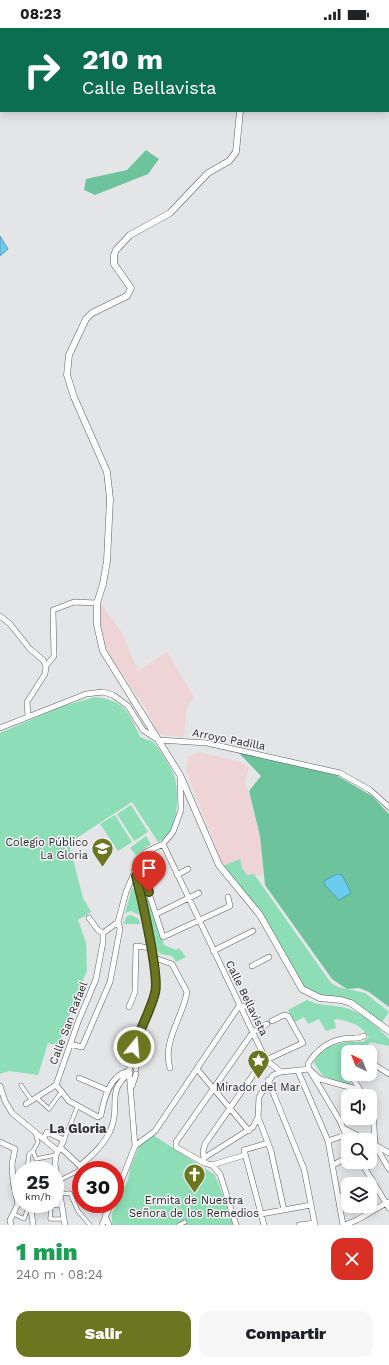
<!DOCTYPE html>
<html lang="es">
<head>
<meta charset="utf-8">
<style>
  :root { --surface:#fff; --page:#f6f6f6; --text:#202124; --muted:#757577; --accent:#6c7621 }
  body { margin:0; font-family:"Work Sans",sans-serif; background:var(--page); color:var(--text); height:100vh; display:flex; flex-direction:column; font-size:15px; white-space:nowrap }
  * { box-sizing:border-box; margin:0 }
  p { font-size:13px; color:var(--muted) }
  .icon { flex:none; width:22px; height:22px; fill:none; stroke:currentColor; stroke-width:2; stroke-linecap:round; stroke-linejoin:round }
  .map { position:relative; height:1197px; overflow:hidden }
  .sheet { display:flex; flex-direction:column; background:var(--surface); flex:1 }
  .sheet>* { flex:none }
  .hud { position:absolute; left:0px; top:0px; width:389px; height:84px; box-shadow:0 2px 10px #0003; background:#0b6e4f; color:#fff; overflow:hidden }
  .needle { width:26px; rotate:317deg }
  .controls { position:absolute; left:341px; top:1017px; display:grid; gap:8px }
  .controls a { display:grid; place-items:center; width:36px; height:36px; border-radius:8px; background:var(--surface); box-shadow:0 2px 10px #0003; font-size:20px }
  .speed { position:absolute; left:12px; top:1133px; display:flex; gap:8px; font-size:20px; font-weight:700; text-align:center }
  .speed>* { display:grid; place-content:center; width:52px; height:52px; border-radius:50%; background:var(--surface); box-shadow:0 2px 10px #0003; line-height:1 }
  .speed small { font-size:10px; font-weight:400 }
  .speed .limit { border:6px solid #d22; background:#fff; color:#111 }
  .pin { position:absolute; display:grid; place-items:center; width:34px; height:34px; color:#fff; margin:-41px -17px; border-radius:50% 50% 50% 0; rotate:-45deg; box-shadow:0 0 4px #0007 }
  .pin .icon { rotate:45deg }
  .me { position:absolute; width:44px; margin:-22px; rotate:17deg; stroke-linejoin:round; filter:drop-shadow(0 0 3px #0008) }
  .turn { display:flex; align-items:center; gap:14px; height:84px; padding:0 16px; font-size:18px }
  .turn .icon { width:52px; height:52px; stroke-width:2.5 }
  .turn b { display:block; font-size:28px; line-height:34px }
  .round { display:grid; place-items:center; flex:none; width:42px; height:42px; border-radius:12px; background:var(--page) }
  .summary { display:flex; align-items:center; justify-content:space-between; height:68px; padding:0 16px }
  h1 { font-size:24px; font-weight:800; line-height:30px; color:#1e9e55 }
  .cta { display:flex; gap:8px; margin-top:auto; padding:8px 16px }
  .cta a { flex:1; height:46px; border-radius:12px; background:var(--accent); color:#fff; font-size:16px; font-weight:800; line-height:46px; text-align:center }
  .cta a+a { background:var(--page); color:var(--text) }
  .status { display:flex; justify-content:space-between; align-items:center; height:28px; padding:0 20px; background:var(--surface); direction:ltr }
  .status svg { height:11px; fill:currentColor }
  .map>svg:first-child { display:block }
  .industrial { fill:#eed4d4 }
  .green { fill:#8ddeb7 }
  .forest { fill:#6dc39b }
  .water { fill:#6bcdee; stroke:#579cb3 }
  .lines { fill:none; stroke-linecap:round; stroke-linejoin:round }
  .pedestrian-casing { stroke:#5d5d5f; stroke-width:4.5 }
  .minor-casing { stroke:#5d5d5f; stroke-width:6 }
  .tertiary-casing { stroke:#5d5d5f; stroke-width:7 }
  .pedestrian { stroke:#fff; stroke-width:3.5 }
  .minor { stroke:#fff; stroke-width:5 }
  .tertiary { stroke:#fff; stroke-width:6 }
  .route-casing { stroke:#464d15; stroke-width:10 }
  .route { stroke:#6c7621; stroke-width:7 }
  .labels { text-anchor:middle; stroke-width:3; stroke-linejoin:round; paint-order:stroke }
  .street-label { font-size:11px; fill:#282829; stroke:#f2f2f5 }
  .poi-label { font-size:11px; fill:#282829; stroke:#f2f2f5 }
  .quarter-label { font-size:13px; font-weight:bold; fill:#333335; stroke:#f2f2f5 }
</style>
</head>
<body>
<div class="status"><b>08:23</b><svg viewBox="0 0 49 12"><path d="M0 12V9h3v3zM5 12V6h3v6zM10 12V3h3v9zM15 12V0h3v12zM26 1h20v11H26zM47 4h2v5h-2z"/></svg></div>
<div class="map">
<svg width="389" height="1197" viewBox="0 0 389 1197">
  <rect width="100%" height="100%" fill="#e4e5e7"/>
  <path class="industrial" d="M 101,575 L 122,605 L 138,643 L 167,624 L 194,669 L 187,680 L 184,709 L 163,707 L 157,704 L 145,679 L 105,621 L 101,596 Z
    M 198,724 L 240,734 L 249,740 L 245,753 L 260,808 L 263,847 L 247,847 L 242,840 L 228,836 L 223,838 L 186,742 L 188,729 Z"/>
  <path class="green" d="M 95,669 C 124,672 129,684 140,709 C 144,711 151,712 154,715 C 159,720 173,743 175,750 C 179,768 179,806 158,814 L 132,774 L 69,815 L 83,870 L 91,884 L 78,892 L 86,915 L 87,942 L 58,1018 L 48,1015 L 38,1047 L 9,1043 L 0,1046 L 0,705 L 60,679 Z
    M 131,777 L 148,804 L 134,813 L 117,786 Z
    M 115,787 L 132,814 L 118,823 L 100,796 Z
    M 146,808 L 151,816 L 136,827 L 130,820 Z
    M 240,831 L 242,840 L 247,847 L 254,846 L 331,955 L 338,959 L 365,965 L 389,984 L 380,997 L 351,975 L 320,970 L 302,961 L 260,887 L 220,839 Z
    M 144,857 L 164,917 L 176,922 L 179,920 L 186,929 L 176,934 L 172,928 L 161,926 L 156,922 Z
    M 132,860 L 135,861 L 140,887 L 131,883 L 125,885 Z
    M 131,887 L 139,891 L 140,896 L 123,896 L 127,888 Z
    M 307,972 C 320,979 335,976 349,981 C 363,986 379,1000 389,1011 L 389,1018 L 370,1014 L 363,1024 L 352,1019 L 343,1021 C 339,1033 345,1045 351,1055 L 349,1057 L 323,1048 L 314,1035 C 321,1016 345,1013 363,1014 L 369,1009 C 360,996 350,993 334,991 L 336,1000 L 326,1003 L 319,991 L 308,996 L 304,989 L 295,994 L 288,982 Z
    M 153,1107 L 215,1147 L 234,1197 L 112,1197 L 112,1185 L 128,1152 L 130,1140 L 139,1118 Z"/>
  <path class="forest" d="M 146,122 L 159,131 L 148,146 L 95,167 L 84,162 L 86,151 L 127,142 Z
    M 237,723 L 336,747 L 372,768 L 389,786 L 389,979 L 369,964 L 359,960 L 347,961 L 332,951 L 265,857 L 260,808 L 249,763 L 261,748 Z"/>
  <path class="water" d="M 0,208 L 8,221 L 0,228 Z
    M 337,846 L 342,847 L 351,865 L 339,872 L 325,857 L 324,853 Z"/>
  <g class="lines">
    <defs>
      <path id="pedestrian" d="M 21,1057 L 32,1073
        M 37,1070 L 49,1081 L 62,1063
        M 35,1105 L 38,1114 L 33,1123 L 36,1131 L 56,1127
        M 64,1112 L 78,1077
        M 27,1142 L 29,1126 L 33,1123
        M 58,1153 L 80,1142 L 80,1138
        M 59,1166 L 70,1165 L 78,1183 L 90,1197
        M 51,1178 L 50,1191 L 64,1191
        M 14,1186 L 24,1191 L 27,1183 L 30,1181
        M 179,1197 L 185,1194"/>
      <path id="minor" d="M 0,588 L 10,596 L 30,621 L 43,632 L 46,638 L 45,646 L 27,674 L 28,688
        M 46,638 L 54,628 L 53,582 L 74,574 L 97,575
        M 0,700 L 86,666 L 103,664 L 113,667 L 128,678 L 143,702 L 158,712 L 207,715 L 340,745 L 370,762 L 389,779
        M 163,816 L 266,1032 L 281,1044
        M 177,847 L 188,841
        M 136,848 L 145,853 L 163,909 L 230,878 L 228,869
        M 156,886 L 199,865
        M 89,890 L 98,902 L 103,905
        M 103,905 L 118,894 L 126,864 L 141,829 L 146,824 L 163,816 L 173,804 L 181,782 L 180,748
        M 213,923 L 253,903
        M 152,929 L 172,936 L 187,964 C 183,989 162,1013 170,1040
        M 252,938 L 269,929
        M 129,979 L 135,964 L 136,918 L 151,920
        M 70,1016 L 82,1019 L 110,954 L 120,901 L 118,894
        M 135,1026 L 136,1041
        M 370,1034 L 389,1046
        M 197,1041 L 249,1103
        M 348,1042 L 344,1029 L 346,1022 L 350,1021 L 355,1024
        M 298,1043 L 328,1113 L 343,1197
        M 350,1046 L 364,1068
        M 79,1050 L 107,1062
        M 268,1052 L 304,1141 L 315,1197
        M 56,1057 L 69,1073 L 98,1089 L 101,1087 C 104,1070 110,1047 129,1043
        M 0,1058 L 5,1073 L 12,1085 L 58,1123
        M 132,1058 L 136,1046
        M 26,1076 L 56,1057 L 78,994 L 96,951 L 103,914 L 103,905
        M 370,1077 L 373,1081 L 375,1117 L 389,1141
        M 258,1089 L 271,1123 L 284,1182
        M 343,1100 L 366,1112
        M 44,1110 L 47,1104 L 64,1112 L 56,1127 L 55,1136 L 65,1197
        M 348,1112 L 340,1093 L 309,1041 L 308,1036 C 316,1023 327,1014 342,1011 C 350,1009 357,1012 364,1008
        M 328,1113 L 345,1107
        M 0,1114 L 15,1121 L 12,1136 L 13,1154 L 18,1176 L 10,1192 L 11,1197
        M 370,1114 L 389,1125
        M 135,1118 L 155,1103 L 239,978 L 243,979 L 252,974
        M 61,1120 L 80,1138 C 92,1127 105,1116 111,1101 C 121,1078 105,1063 130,1045
        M 204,1130 L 203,1123 L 205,1116 L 260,1037 L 266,1032 L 303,1015 L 288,988 L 284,987 L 272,993
        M 361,1134 L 389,1180
        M 204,1135 L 204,1130 L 253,1099 L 258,1089 L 259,1069 L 273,1047 L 281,1044 L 309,1041 L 320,1051 L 360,1062
        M 212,1137 L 245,1127
        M 333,1137 L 348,1129
        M 364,1156 L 372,1151
        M 115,1169 L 135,1118 L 129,1043 L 140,1001 L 156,964 L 152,929 L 139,862 L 134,843
        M 339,1170 L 348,1165
        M 42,1176 L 42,1178 L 61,1176
        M 261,1186 L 311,1177
        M 105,1188 L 109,1197
        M 33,1197 C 33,1190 30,1183 31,1176 L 33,1176
        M 102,1197 L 111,1176
        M 236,1197 L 220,1146 L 212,1137 L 204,1135 L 176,1119 L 176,1114 L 253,1004 L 267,996
        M 264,1197 L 244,1122 L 268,1115
        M 299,1197 L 315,1195
        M 345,1197 L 357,1192 L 388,1174"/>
      <path id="tertiary" d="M 273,1 L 273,0
        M 240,83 L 236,124 L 229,133 L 208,145 L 170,185 L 130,207 L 116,222 L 114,227 L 114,236 L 131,260 L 127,268 L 92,285 L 86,291 L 69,327 L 67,347 L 74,369 L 107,444 L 110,471 L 107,533 L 103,556 L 97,575 L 97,597 L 103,623 L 180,747 L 219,837 L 260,887 L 302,961 L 320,970 L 341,972 L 351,975 L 389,1003"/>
    </defs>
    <use href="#pedestrian" class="pedestrian-casing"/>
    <use href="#minor" class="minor-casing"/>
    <use href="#tertiary" class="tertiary-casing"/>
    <use href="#pedestrian" class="pedestrian"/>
    <use href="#minor" class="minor"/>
    <use href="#tertiary" class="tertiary"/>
  </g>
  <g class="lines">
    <defs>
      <path id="route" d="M 134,1019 C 140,1001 150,984 155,965 C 160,949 141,867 136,848 L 145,853 L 149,864"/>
    </defs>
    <use href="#route" class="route-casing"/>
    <use href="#route" class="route"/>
  </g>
  <defs>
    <symbol id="school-pin" viewBox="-11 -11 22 30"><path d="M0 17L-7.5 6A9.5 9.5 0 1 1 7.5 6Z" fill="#6c7621" stroke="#f2f2f5"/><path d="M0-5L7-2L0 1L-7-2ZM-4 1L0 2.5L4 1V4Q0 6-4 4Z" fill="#fff"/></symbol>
    <symbol id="sight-pin" viewBox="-11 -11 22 30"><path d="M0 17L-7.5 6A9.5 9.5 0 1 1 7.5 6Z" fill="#6c7621" stroke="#f2f2f5"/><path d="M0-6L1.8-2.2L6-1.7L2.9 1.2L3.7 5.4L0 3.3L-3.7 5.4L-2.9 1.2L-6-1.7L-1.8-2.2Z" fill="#fff"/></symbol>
    <symbol id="church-pin" viewBox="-11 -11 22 30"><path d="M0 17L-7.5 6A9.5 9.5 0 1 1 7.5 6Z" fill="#6c7621" stroke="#f2f2f5"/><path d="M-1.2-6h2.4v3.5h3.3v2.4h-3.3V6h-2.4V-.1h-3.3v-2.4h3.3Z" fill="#fff"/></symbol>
  </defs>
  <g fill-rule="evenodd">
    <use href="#school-pin" x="90" y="808" width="25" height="34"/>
    <use href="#sight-pin" x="246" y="1020" width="25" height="34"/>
    <use href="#church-pin" x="182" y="1134" width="25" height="34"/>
  </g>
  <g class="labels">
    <g class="street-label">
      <text transform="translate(229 711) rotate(11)" y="4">Arroyo Padilla</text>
      <text transform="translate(247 970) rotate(64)" y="4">Calle Bellavista</text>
      <text transform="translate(68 995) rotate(-69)" y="4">Calle San Rafael</text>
    </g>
    <g class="poi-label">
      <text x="88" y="818" text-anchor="end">Colegio Público<tspan x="88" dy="13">La Gloria</tspan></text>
      <text x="258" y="1063">Mirador del Mar</text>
      <text x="194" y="1176">Ermita de Nuestra<tspan x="194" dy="13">Señora de los Remedios</tspan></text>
    </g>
    <g class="quarter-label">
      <text x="78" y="1105">La Gloria</text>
    </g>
  </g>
</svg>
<div class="controls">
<a><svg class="needle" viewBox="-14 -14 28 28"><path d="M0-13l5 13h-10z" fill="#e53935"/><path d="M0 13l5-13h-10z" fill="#757577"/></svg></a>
<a><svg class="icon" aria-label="sound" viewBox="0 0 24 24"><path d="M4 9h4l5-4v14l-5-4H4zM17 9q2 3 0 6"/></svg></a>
<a><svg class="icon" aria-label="search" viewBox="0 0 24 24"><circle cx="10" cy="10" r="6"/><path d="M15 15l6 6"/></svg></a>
<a><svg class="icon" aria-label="layers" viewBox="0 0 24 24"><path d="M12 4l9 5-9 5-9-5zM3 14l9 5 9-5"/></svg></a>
</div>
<div class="speed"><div>25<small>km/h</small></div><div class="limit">30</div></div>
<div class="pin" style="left:149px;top:864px;background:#d93025"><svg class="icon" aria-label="arrive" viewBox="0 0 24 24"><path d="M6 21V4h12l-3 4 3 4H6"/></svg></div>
<svg class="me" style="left:134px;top:1019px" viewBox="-20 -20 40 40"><circle r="17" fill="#6c7621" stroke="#fff" stroke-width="3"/><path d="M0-11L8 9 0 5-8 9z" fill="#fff"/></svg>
<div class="hud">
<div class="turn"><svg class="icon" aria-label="right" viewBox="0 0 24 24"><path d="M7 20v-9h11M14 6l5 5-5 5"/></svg><div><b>210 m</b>Calle Bellavista</div></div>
</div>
</div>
<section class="sheet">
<div class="summary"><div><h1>1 min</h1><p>240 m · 08:24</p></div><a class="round" style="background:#d93025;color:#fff"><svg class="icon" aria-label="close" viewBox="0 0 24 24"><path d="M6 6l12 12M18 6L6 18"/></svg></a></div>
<div class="cta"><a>Salir</a><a>Compartir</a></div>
</section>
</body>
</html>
